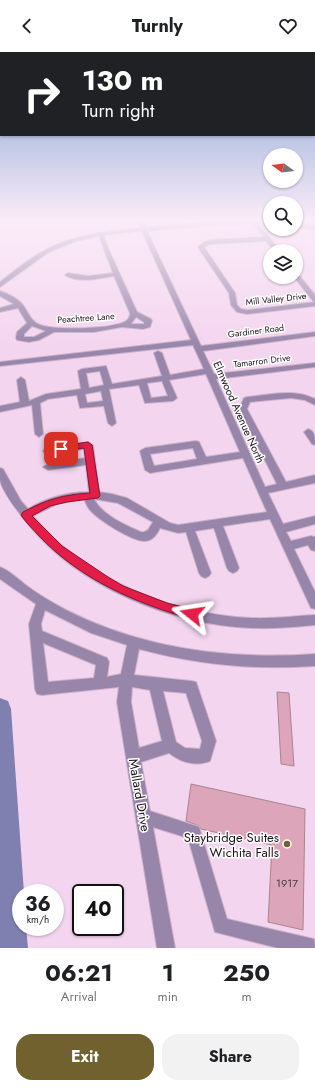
<!DOCTYPE html>
<html lang="en">
<head>
<meta charset="utf-8">
<style>
  :root { --surface:#fff; --page:#f2f2f2; --text:#202124; --muted:#757577; --accent:#70612e }
  body { margin:0; font-family:Jost,sans-serif; background:var(--page); color:var(--text); height:100vh; display:flex; flex-direction:column; font-size:15px; white-space:nowrap }
  * { box-sizing:border-box; margin:0 }
  p { font-size:13px; color:var(--muted) }
  .icon { flex:none; width:22px; height:22px; fill:none; stroke:currentColor; stroke-width:2; stroke-linecap:round; stroke-linejoin:round }
  .map { position:relative; height:896px; overflow:hidden }
  .sheet { display:flex; flex-direction:column; background:var(--surface); flex:1 }
  .sheet>* { flex:none }
  .banner { position:absolute; left:0px; top:0px; width:315px; height:84px; box-shadow:0 1px 3px #0004; background:#202124; color:#fff; overflow:hidden }
  .needle { width:26px; rotate:285deg }
  .fabs { position:absolute; left:263px; top:96px; display:grid; gap:8px }
  .fabs a { display:grid; place-items:center; width:40px; height:40px; border-radius:50%; background:var(--surface); box-shadow:0 1px 3px #0004; font-size:20px }
  .speed { position:absolute; left:12px; top:832px; display:flex; gap:8px; font-size:20px; font-weight:700; text-align:center }
  .speed>* { display:grid; place-content:center; width:52px; height:52px; border-radius:50%; background:var(--surface); box-shadow:0 1px 3px #0004; line-height:1 }
  .speed small { font-size:10px; font-weight:400 }
  .speed .limit { border:2px solid #111; border-radius:6px; background:#fff; color:#111 }
  .pin { position:absolute; display:grid; place-items:center; width:34px; height:34px; color:#fff; margin:-17px; border-radius:8px; box-shadow:0 2px 6px #0006 }
  .me { position:absolute; width:44px; margin:-22px; rotate:285deg; stroke-linejoin:round; filter:drop-shadow(0 0 3px #0008) }
  .turn { display:flex; align-items:center; gap:14px; height:84px; padding:0 16px; font-size:18px }
  .turn .icon { width:52px; height:52px; stroke-width:2.5 }
  .turn b { display:block; font-size:28px; line-height:34px }
  .eta { display:flex; justify-content:space-evenly; align-items:center; height:68px; text-align:center }
  .eta b { font-size:24px; font-weight:700; line-height:28px }
  .action { display:flex; gap:8px; margin-top:auto; padding:8px 16px }
  .action a { flex:1; height:46px; border-radius:16px; background:var(--accent); color:#fff; font-size:16px; font-weight:700; line-height:46px; text-align:center }
  .action a+a { background:var(--page); color:var(--text) }
  header { display:flex; justify-content:space-between; align-items:center; height:52px; padding:0 16px; background:var(--surface); font-size:18px; font-weight:700 }
  .map>svg:first-child { display:block }
  .lines { fill:none; stroke-linecap:round; stroke-linejoin:round }
  .river { fill:#7f80af; fill-rule:evenodd }
  .building { fill:#dda5b9; stroke:#a98491 }
  .minor-casing { stroke:#cdb2c9; stroke-width:2 }
  .minor { fill:#9785aa; fill-rule:evenodd }
  .route { fill:#e11d48; stroke:#92132f }
  .poi-dot { fill:#70612e; stroke:#fff; stroke-width:1.5 }
  .labels { text-anchor:middle; stroke-width:3; stroke-linejoin:round; paint-order:stroke }
  .far-street-label { font-size:9px; fill:#1d121b; stroke:#fff }
  .street-label { font-size:11px; fill:#1d121b; stroke:#fff }
  .near-number-label { font-size:11px; fill:#4d3742 }
  .near-street-label { font-size:13px; fill:#1d121b; stroke:#fff }
  .near-poi-label { font-size:13px; fill:#1d121b; stroke:#fff; text-anchor:end }
</style>
</head>
<body>
<header><svg class="icon" aria-label="back" viewBox="0 0 24 24"><path d="M15 5l-7 7 7 7"/></svg>Turnly<svg class="icon" aria-label="heart" viewBox="0 0 24 24"><path d="M12 20l-8-8c-3-5 5-10 8-4 3-6 11-1 8 4z"/></svg></header>
<div class="map">
<svg width="315" height="896" viewBox="0 0 315 896">
  <rect width="100%" height="100%" fill="#f4d5ef"/>
  <g class="lines">
    <path class="river" d="M 0,646 L 8,649 L 11,657 L 24,841 L 21,841 L 21,875 L 26,875 L 28,896 L 0,896 Z"/>
  </g>
  <path class="building" d="M 277,640 L 289,641 L 294,714 L 281,712 Z
    M 191,732 L 305,757 L 303,878 L 268,870 L 272,793 L 201,777 L 199,774 L 186,769 Z"/>
  <g class="lines">
    <defs>
      <path id="minor" d="M 137,169 L 143,169 L 146,175 L 213,169 L 270,169 L 270,173 L 259,172 L 280,199 L 274,199 L 266,189 L 210,192 L 204,195 L 235,241 L 237,253 L 241,257 L 247,258 L 315,250 L 313,249 L 294,225 L 296,225 L 296,221 L 298,222 L 315,243 L 315,254 L 247,262 L 237,260 L 231,253 L 229,241 L 198,195 L 204,190 L 210,188 L 264,185 L 253,172 L 215,173 L 147,179 L 201,294 L 315,280 L 315,284 L 203,299 L 214,322 L 315,311 L 315,315 L 216,327 L 265,435 L 277,432 L 239,357 L 244,346 L 247,345 C 269,343 294,336 315,347 L 315,353 L 305,348 L 291,346 L 250,350 L 247,357 L 286,430 L 315,423 L 315,431 L 268,441 L 283,472 L 315,464 L 315,472 L 286,480 L 291,489 L 311,484 L 315,485 L 315,499 L 311,498 L 308,493 L 294,497 L 315,540 L 315,557 L 311,556 L 270,467 L 223,474 L 239,516 L 237,519 L 233,521 L 229,519 L 227,516 L 214,476 L 195,479 L 211,521 L 209,524 L 205,526 L 201,524 L 199,521 L 186,480 L 178,481 L 160,476 C 157,482 153,489 144,489 C 132,489 98,468 90,458 C 87,455 86,451 84,447 L 57,452 L 33,464 C 85,527 170,562 251,566 C 272,567 294,564 315,563 L 315,573 C 294,575 272,577 251,576 C 173,573 79,535 29,473 C 20,462 3,442 0,428 C 0,424 0,419 0,416 L 3,417 L 21,449 L 28,457 C 46,446 68,440 89,440 L 86,413 L 48,418 L 43,415 L 48,412 L 85,406 L 84,397 L 48,402 L 45,401 L 43,399 L 45,397 L 88,390 L 93,393 L 99,440 L 112,442 L 127,446 L 170,471 L 178,473 L 267,460 L 243,406 L 150,421 L 145,418 L 140,399 L 145,396 L 196,389 L 199,390 L 206,405 L 240,400 L 206,322 L 169,328 L 177,346 L 173,349 L 145,351 L 139,333 L 109,337 L 116,371 L 112,374 L 108,371 L 104,354 L 80,356 L 77,343 L 48,347 L 40,351 L 43,382 L 39,385 L 35,382 L 32,353 L 0,360 L 0,354 L 20,350 L 17,328 L 21,325 L 25,328 L 29,349 L 46,342 L 81,337 L 78,319 L 82,317 L 106,314 L 112,332 L 162,324 L 154,301 L 158,299 L 162,301 L 170,323 L 204,317 L 193,293 L 0,314 L 0,310 L 191,288 L 142,179 L 104,183 L 108,196 L 137,260 L 151,267 L 152,269 L 150,275 L 143,277 L 122,275 L 94,280 L 54,280 L 39,288 L 29,290 L 17,288 L 16,286 L 17,280 L 27,271 L 18,256 L 0,260 L 0,256 L 14,252 L 0,244 L 0,239 C 9,242 17,246 23,253 C 28,260 31,269 38,272 C 52,279 113,277 126,269 C 129,267 130,264 130,261 L 114,224 C 100,226 78,232 65,223 L 68,221 L 88,224 L 113,221 L 99,184 L 76,189 L 49,200 L 0,235 L 0,230 C 13,220 26,209 40,201 C 70,183 106,179 140,176 ZM 136,265 L 144,270 L 144,272 L 131,272 ZM 32,274 L 46,279 L 34,285 L 24,285 L 24,282 ZM 100,319 L 104,333 L 89,336 L 86,321 ZM 162,329 L 168,344 L 151,346 L 147,331 ZM 101,339 L 103,349 L 87,351 L 85,342 ZM 193,396 L 197,407 L 154,414 L 150,402 ZM 94,447 L 118,451 L 153,470 L 148,478 L 144,480 L 141,480 C 125,473 102,463 94,447 Z
        M 296,171 L 315,174 L 315,178 L 296,175 Z
        M 308,377 C 315,379 315,386 315,393 L 312,392 L 304,380 Z
        M 0,515 C 10,519 19,528 27,534 C 39,543 53,551 66,558 C 143,597 230,608 315,602 L 315,614 C 253,618 199,613 139,597 L 134,623 L 191,629 L 196,630 L 216,689 L 210,709 C 196,715 180,710 169,701 L 141,710 L 150,759 L 199,775 L 227,867 L 314,887 L 315,896 L 278,896 L 215,880 L 188,786 L 153,775 L 175,896 L 157,896 L 117,650 L 119,635 L 42,643 L 37,642 L 35,637 L 29,572 L 36,552 L 0,527 ZM 45,558 L 91,581 L 127,593 L 121,622 L 107,625 L 109,610 L 107,606 L 42,579 L 41,572 ZM 43,591 L 96,613 L 94,626 L 48,630 ZM 132,635 L 150,638 L 162,689 L 139,696 L 131,650 ZM 163,639 L 186,641 L 202,689 L 200,697 L 185,696 L 176,690 Z"/>
    </defs>
    <use href="#minor" class="minor-casing"/>
    <use href="#minor" class="minor"/>
  </g>
  <linearGradient id="sky" x2="0" y2="1"><stop stop-color="#7e9fd1"/><stop offset="0.57" stop-color="#faecf8"/><stop offset="1" stop-color="#faecf8" stop-opacity="0"/></linearGradient>
  <rect width="315" height="295" fill="url(#sky)"/>
  <path class="route" d="M 88,390 L 92,393 L 100,444 L 98,446 L 67,450 L 50,454 L 32,464 L 62,494 L 108,525 L 123,534 L 167,551 L 195,558 L 197,562 L 195,565 L 192,567 C 135,551 80,527 39,484 C 34,478 27,472 23,466 L 21,463 L 23,460 C 48,447 62,443 90,441 L 84,396 L 61,400 L 57,397 L 61,394 Z"/>
  <circle class="poi-dot" cx="287" cy="792" r="4"/>
  <g class="labels">
    <g class="far-street-label">
      <text transform="translate(276 247) rotate(-6)" y="3">Mill Valley Drive</text>
      <text transform="translate(86 266) rotate(-4)" y="3">Peachtree Lane</text>
      <text transform="translate(256 279) rotate(-7)" y="3">Gardiner Road</text>
      <text transform="translate(262 309) rotate(-7)" y="3">Tamarron Drive</text>
    </g>
    <g class="street-label">
      <text transform="translate(239 360) rotate(66)" y="4">Elmwood Avenue North</text>
    </g>
    <g class="near-number-label">
      <text x="287" y="835">1917</text>
    </g>
    <g class="near-street-label">
      <text transform="translate(140 743) rotate(80)" y="5">Mallard Drive</text>
    </g>
    <g class="near-poi-label">
      <text x="279" y="790">Staybridge Suites<tspan x="279" dy="15">Wichita Falls</tspan></text>
    </g>
  </g>
</svg>
<div class="fabs">
<a><svg class="needle" viewBox="-14 -14 28 28"><path d="M0-13l5 13h-10z" fill="#e53935"/><path d="M0 13l5-13h-10z" fill="#757577"/></svg></a>
<a><svg class="icon" aria-label="search" viewBox="0 0 24 24"><circle cx="10" cy="10" r="6"/><path d="M15 15l6 6"/></svg></a>
<a><svg class="icon" aria-label="layers" viewBox="0 0 24 24"><path d="M12 4l9 5-9 5-9-5zM3 14l9 5 9-5"/></svg></a>
</div>
<div class="speed"><div>36<small>km/h</small></div><div class="limit">40</div></div>
<div class="pin" style="left:61px;top:397px;background:#d93025"><svg class="icon" aria-label="arrive" viewBox="0 0 24 24"><path d="M6 21V4h12l-3 4 3 4H6"/></svg></div>
<svg class="me" style="left:192px;top:562px" viewBox="-20 -20 40 40"><path d="M0-17L14 15 0 8-14 15z" fill="#e11d48" stroke="#fff" stroke-width="4"/></svg>
<div class="banner">
<div class="turn"><svg class="icon" aria-label="right" viewBox="0 0 24 24"><path d="M7 20v-9h11M14 6l5 5-5 5"/></svg><div><b>130 m</b>Turn right</div></div>
</div>
</div>
<section class="sheet">
<div class="eta">
<div><b>06:21</b><p>Arrival</p></div>
<div><b>1</b><p>min</p></div>
<div><b>250</b><p>m</p></div>
</div>
<div class="action"><a>Exit</a><a>Share</a></div>
</section>
</body>
</html>
